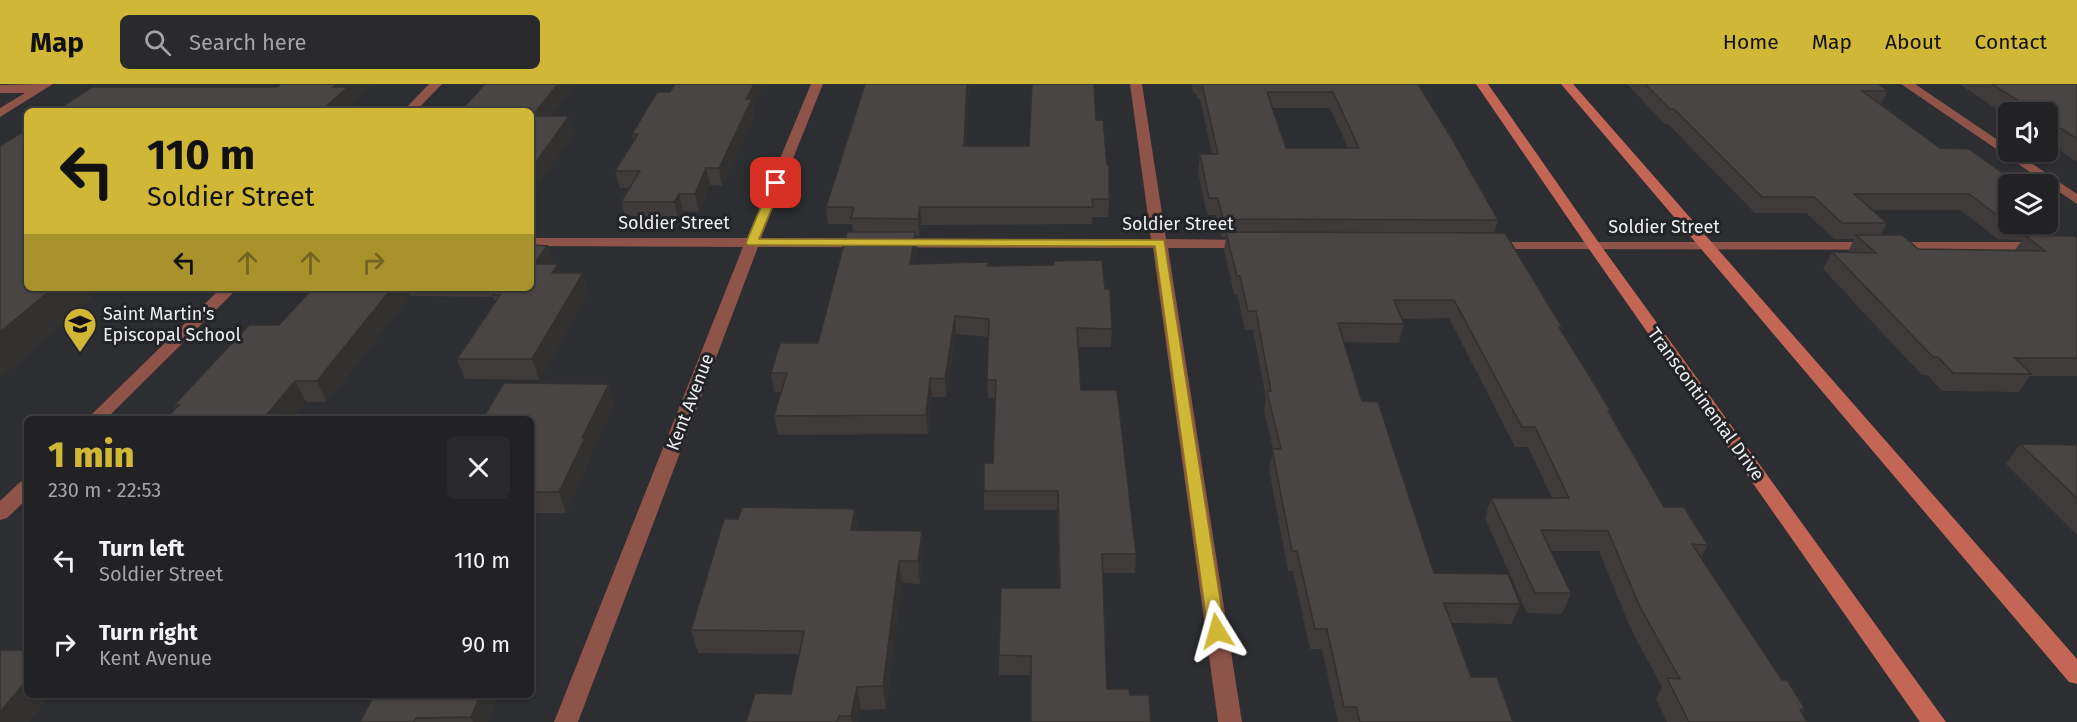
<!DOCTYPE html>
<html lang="en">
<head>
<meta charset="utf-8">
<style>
  :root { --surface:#222225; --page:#2a2a2d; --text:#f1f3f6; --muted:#a2a4a7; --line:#3f3f42; --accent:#d1b736 }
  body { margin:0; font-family:"Fira Sans",sans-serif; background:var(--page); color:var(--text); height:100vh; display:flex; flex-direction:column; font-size:22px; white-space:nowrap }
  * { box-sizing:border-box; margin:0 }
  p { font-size:20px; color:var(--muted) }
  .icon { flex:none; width:33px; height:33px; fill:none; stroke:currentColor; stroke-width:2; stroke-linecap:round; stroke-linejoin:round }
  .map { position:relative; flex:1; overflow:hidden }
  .drawer { position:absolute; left:24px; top:332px; width:510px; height:282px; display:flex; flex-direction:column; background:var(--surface); border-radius:9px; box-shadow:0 2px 4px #0004,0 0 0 2px var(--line) }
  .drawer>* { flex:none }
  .banner { position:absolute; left:24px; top:24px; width:510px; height:183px; border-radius:9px; box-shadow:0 2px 4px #0004,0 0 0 2px var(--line); background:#d1b736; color:#111; overflow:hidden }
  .tools { position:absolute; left:1998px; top:18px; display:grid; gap:12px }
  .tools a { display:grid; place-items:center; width:60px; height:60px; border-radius:9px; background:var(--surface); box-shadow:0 2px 4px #0004,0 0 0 2px var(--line); font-size:30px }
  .pin { position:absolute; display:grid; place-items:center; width:51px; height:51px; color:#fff; margin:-26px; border-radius:12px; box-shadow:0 3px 9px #0006 }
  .me { position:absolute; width:66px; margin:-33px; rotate:352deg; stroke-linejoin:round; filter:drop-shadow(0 0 4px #0008) }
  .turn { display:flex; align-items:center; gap:21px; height:126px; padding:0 24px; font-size:27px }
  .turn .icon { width:78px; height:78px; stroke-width:2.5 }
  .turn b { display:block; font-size:42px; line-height:51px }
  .lanes { display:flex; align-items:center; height:57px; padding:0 24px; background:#0003; justify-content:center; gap:30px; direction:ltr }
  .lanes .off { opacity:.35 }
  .round { display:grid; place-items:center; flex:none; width:63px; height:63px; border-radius:9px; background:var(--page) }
  .summary { display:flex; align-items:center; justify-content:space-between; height:102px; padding:0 24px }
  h1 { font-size:36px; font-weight:800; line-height:45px; color:var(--accent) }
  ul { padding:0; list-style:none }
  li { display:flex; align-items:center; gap:18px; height:84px; padding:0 24px }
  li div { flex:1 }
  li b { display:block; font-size:22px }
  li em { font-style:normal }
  header { display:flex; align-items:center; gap:36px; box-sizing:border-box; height:84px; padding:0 30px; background:var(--accent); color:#111 }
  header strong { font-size:28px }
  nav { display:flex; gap:33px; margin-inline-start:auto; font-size:21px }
  .search { width:420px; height:54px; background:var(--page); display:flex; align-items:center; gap:15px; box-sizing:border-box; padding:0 21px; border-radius:9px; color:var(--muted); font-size:22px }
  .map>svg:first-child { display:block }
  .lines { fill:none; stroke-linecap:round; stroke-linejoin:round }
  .street { fill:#8e5349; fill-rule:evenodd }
  .secondary { fill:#c36656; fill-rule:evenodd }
  .wall { fill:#3f3b3a; fill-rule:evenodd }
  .shaded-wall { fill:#333030 }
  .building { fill:#494544; stroke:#333030; stroke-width:1.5; fill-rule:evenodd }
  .route { fill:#d1b736; stroke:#887723; stroke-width:1.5 }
  .labels { text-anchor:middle; stroke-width:6; stroke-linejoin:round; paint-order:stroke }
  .street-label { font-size:18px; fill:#eeeff1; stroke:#232427 }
  .poi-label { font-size:18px; fill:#eeeff1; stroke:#232427; text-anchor:start }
</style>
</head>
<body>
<header>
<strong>Map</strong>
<div class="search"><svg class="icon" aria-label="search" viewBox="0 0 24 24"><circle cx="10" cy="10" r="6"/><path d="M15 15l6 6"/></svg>Search here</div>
<nav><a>Home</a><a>Map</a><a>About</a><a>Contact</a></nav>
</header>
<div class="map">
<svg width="2077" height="638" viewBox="0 0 2077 638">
  <rect width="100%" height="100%" fill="#2d2e31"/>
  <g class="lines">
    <path class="street" d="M 39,0 L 53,0 L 0,33 L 0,24 L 25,9 L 0,9 L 0,1 Z
      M 429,0 L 442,0 L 416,27 L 403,27 Z
      M 811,0 L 823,0 L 761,154 L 1151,155 L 1130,0 L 1142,0 L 1166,155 L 1250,156 L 1257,160 L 1250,164 L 1168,164 L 1242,638 L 1218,638 L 1153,164 L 758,163 L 578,638 L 554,638 L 743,163 L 531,162 L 531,154 L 747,154 Z
      M 1901,0 L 1915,0 L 2008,63 L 2008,68 L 2015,68 L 2077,110 L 2077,120 Z
      M 1491,158 L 2077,158 L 2077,166 L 1486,165 L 1484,162 Z
      M 221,204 L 238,204 L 107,334 L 88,334 Z
      M 27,396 L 27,415 L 7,434 L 0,436 L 0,417 L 20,398 Z"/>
    <path class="secondary" d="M 1476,0 L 1488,0 L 1599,159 L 1946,638 L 1920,638 L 1589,165 Z
      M 1561,0 L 1573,0 L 2077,575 L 2077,600 L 2069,598 Z"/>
  </g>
  <path class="wall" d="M 675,0 L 762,0 L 761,2 L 761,6 L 753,23 L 755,32 L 722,102 L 710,101 L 699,128 L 683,127 L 679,136 L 626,136 L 621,118 L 630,104 L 620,104 L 615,87 L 633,57 L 632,50 L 670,8 Z
    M 967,0 L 969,0 L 966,62 L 1029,62 L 1096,36 L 1109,115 L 1108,133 L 1092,133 L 1092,140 L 921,141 L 919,152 L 916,152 L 917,166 L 914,180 L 988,182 L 1105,205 L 1112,245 L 1111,263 L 1078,263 L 1081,306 L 1136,470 L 1135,489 L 1103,489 L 1107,605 L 1130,611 L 1151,638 L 1031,591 L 999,591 L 999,571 L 1059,504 L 1057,426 L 984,426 L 984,407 L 993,379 L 996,315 L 988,314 L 987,296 L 988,253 L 956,250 L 946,313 L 932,313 L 928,350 L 778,351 L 774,332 L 781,308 L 774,308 L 771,289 L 818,259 L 853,148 L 852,140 L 828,140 L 826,123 Z
    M 1192,0 L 1421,0 L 1420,4 L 1498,136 L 1494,149 L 1562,243 L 1561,246 L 1611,327 L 1610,329 L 1664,423 L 1708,461 L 1701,474 L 1782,596 L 1805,625 L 1802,630 L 1807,638 L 1667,638 L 1656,615 L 1662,603 L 1630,543 L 1599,467 L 1551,467 L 1571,509 L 1562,530 L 1527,529 L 1485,434 L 1491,414 L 1552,414 L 1528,363 L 1515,363 L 1449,234 L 1402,235 L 1404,240 L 1399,259 L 1344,258 L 1362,317 L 1434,489 L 1520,520 L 1512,540 L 1451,539 L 1471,593 L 1513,638 L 1338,638 L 1322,565 L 1310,565 L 1293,487 L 1288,487 L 1269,385 L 1273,365 L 1264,327 L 1266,314 L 1253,246 L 1245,246 L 1237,210 L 1234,210 L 1224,166 L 1226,153 L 1221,153 L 1216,131 L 1207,131 L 1198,87 L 1200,70 L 1212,70 L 1200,15 L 1198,15 L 1196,10 L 1193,9 ZM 1272,24 L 1330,24 L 1348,64 L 1286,64 Z
    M 1627,0 L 1878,0 L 1888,7 L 1881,21 L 2008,140 L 2057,139 L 2049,151 L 2077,154 L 2077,292 L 2030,292 L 2019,308 L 1942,307 L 1927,291 L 1922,291 L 1823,185 L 1832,168 L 1848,168 L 1854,155 L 1834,155 L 1806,129 L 1755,129 L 1668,40 L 1665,40 ZM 1872,126 L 1960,126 L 1998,155 L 2022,156 L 2015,166 L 1918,165 L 1881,151 L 1887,139 Z
    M 1961,0 L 2077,0 L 2077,78 L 2048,58 L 2048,28 L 2008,28 L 2008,33 L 1961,1 Z
    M 547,162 L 553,180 L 558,180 L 560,189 L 588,209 L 539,296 L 465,295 L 457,275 L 495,218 L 493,213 L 410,212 L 327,318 L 306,318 L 176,324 L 174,321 L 279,241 L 313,204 L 531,204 Z
    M 615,320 L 590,371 L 591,374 L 566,429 L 531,429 L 531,334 Z
    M 2020,360 L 2077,361 L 2077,451 L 2006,380 Z
    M 855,425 L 858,446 L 922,447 L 924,470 L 920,500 L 902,499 L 886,625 L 861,626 L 858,638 L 746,638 L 791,610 L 799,570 L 698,569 L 691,546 L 738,435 Z
    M 375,610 L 500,610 L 488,638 L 360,638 Z"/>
  <path class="shaded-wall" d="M 337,0 L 373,0 L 354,18 L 358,27 L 322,27 L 333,3 Z
    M 558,0 L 576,0 L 537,50 L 532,32 Z
    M 754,0 L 762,0 L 761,2 L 761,6 L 753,23 L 755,32 L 722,102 L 719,84 L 746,15 Z
    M 967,0 L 969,1 L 965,78 L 964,62 Z
    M 569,32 L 574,50 L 531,112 L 531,85 Z
    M 706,84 L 710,101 L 699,128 L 695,110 Z
    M 679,110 L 683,127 L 679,136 L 674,118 Z
    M 920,123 L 921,141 L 919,152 L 918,135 Z
    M 915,148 L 917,166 L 911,198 L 910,180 Z
    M 547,162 L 553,181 L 534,180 Z
    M 558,180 L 564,200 L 552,189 Z
    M 583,189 L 588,209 L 539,296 L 532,275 Z
    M 53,204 L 89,204 L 88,205 L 93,214 L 0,295 L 0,248 Z
    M 392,204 L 406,204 L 410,212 L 327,318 L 317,297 Z
    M 955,232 L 956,250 L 946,313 L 945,295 Z
    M 930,294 L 932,313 L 928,350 L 926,331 Z
    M 295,297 L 306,318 L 292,334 L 264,334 Z
    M 609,300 L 615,320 L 590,371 L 591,374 L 566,429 L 559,408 L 582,354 Z
    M 855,425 L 858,448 L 851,446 Z
    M 922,447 L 924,470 L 920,500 L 918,477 Z
    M 899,477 L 902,499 L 886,625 L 883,602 Z
    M 27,596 L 27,610 L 51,610 L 29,638 L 0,638 L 0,628 Z
    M 857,603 L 861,626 L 858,638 L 852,638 L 851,632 Z
    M 481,610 L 500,610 L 488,638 L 473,638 L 471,633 Z"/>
  <path class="building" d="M 281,0 L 337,0 L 333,3 L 348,3 L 321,27 L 55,27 L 92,3 L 277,3 Z
    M 485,0 L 558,0 L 532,32 L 569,32 L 531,85 L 531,27 L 460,27 Z
    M 675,0 L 754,0 L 746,15 L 752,15 L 719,84 L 706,84 L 695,110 L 679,110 L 674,118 L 621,118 L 640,87 L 615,87 L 638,50 L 632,50 L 657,8 L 670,8 Z
    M 865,0 L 967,0 L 964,62 L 1029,62 L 1032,0 L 1094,0 L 1096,36 L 1103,36 L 1107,81 L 1109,81 L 1109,115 L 1092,115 L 1093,123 L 920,123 L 918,135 L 851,134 L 854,123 L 826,123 Z
    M 1202,0 L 1421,0 L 1418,0 L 1452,55 L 1498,136 L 1223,135 L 1218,114 L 1209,114 L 1200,70 L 1218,70 ZM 1267,8 L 1333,8 L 1359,64 L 1286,64 Z
    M 1645,0 L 1878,0 L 1888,7 L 1862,7 L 1940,64 L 1969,65 L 2018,100 L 2008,100 L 2008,139 L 1969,110 L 1854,110 L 1887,139 L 1842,139 L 1814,113 L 1762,113 L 1674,25 L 1670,25 Z
    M 1992,0 L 2077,0 L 2077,55 L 2048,36 L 2048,28 L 2036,28 Z
    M 27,45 L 27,204 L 53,204 L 0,248 L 0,62 Z
    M 2048,133 L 2057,139 L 2048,139 Z
    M 847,148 L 915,148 L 910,180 L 988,178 L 988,182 L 1054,181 L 1054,177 L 1102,176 L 1105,205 L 1110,205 L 1112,245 L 1077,244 L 1081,306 L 1117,306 L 1136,470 L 1102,470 L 1107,605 L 1129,605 L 1130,611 L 1149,611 L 1151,638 L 1031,638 L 1031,572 L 999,571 L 1001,504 L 1060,504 L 1058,407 L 984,407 L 984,379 L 993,379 L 996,296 L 987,296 L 989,235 L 955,232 L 945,295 L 930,294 L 926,331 L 774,332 L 787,289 L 771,289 L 780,259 L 818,259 Z
    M 1226,148 L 1505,149 L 1562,243 L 1559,243 L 1611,327 L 1608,327 L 1664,423 L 1684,423 L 1708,461 L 1692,460 L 1782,596 L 1787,596 L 1805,625 L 1800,625 L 1807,638 L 1689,638 L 1667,594 L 1680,595 L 1640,523 L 1608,447 L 1541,446 L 1571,509 L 1535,509 L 1491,414 L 1569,414 L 1535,343 L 1522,343 L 1454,216 L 1394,216 L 1404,240 L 1338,239 L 1362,317 L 1378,318 L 1434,489 L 1508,490 L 1520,520 L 1444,519 L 1471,593 L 1497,593 L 1513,638 L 1360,638 L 1356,623 L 1344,623 L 1327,545 L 1315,545 L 1297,467 L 1292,467 L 1272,365 L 1281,365 L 1267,308 L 1271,307 L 1256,227 L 1248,227 L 1240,192 L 1237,192 Z
    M 1856,151 L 1902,151 L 1918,165 L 2045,167 L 2025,151 L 2074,152 L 2077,154 L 2077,274 L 2015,274 L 2031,290 L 1953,289 L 1938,273 L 1933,273 L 1832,168 L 1876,169 Z
    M 531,161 L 547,162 L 534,180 L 558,180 L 552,189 L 583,189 L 532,275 L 457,275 L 500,211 L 493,211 L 498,204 L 531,204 Z
    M 313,204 L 392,204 L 317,297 L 295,297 L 264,334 L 166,334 L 179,321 L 174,321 L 249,241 L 279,241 Z
    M 504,299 L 609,300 L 582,354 L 585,354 L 559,408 L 531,408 L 531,334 L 483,334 Z
    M 2020,360 L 2077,361 L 2077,414 Z
    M 742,423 L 855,425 L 851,446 L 922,447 L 918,477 L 899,477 L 883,602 L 857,603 L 851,632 L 839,632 L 837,638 L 746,638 L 755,609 L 791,610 L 804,547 L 691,546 L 724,435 L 738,435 Z
    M 0,566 L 27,566 L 27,596 L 0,628 Z
    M 375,610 L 481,610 L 471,633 L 416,634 L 414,638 L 360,638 Z"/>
  <path class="route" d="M 776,96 L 782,99 L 759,155 L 1164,156 L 1225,547 L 1223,551 L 1217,553 L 1211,551 L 1208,547 L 1155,162 L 748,161 L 746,159 L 771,99 Z"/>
  <defs>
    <symbol id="school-pin" viewBox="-11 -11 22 30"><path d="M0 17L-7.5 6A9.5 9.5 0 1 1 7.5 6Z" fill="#d1b736" stroke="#232427"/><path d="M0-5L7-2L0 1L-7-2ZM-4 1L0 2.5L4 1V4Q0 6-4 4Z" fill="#111"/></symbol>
  </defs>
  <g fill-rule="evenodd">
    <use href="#school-pin" x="61" y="221" width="38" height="52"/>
  </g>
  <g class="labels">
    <g class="street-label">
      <text x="674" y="145">Soldier Street</text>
      <text x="1178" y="146">Soldier Street</text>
      <text x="1664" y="149">Soldier Street</text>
      <text transform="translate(690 318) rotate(-69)" y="6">Kent Avenue</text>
      <text transform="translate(1706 320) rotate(54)" y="6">Transcontinental Drive</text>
    </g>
    <g class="poi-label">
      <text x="103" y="236">Saint Martin's<tspan x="103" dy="21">Episcopal School</tspan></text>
    </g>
  </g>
</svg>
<div class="tools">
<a><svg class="icon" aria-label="sound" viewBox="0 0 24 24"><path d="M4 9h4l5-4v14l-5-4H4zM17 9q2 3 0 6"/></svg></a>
<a><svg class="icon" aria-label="layers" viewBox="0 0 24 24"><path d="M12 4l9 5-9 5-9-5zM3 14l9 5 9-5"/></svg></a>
</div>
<div class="pin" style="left:776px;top:99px;background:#d93025"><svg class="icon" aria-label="arrive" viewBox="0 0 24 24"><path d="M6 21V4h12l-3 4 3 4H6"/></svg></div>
<svg class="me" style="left:1217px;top:547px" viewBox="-20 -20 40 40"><path d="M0-17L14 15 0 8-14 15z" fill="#d1b736" stroke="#fff" stroke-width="4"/></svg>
<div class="banner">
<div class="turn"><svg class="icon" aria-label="left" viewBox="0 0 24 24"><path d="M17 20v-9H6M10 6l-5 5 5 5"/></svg><div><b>110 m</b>Soldier Street</div></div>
<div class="lanes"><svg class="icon" aria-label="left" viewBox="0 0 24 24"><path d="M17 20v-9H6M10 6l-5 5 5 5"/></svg><svg class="icon off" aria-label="ahead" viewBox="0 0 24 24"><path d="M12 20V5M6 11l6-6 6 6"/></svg><svg class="icon off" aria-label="ahead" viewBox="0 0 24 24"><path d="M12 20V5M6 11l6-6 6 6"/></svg><svg class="icon off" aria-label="right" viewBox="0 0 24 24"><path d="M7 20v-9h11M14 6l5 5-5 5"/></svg></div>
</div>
<section class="drawer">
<div class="summary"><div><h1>1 min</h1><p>230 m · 22:53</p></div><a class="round"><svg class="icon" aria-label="close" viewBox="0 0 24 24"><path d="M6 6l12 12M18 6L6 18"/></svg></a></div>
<ul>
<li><svg class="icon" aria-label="left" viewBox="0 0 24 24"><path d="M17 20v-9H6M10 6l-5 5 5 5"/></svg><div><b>Turn left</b><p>Soldier Street</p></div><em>110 m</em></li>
<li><svg class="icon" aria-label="right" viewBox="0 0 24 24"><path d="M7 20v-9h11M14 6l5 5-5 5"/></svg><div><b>Turn right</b><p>Kent Avenue</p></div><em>90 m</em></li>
</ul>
</section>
</div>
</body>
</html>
